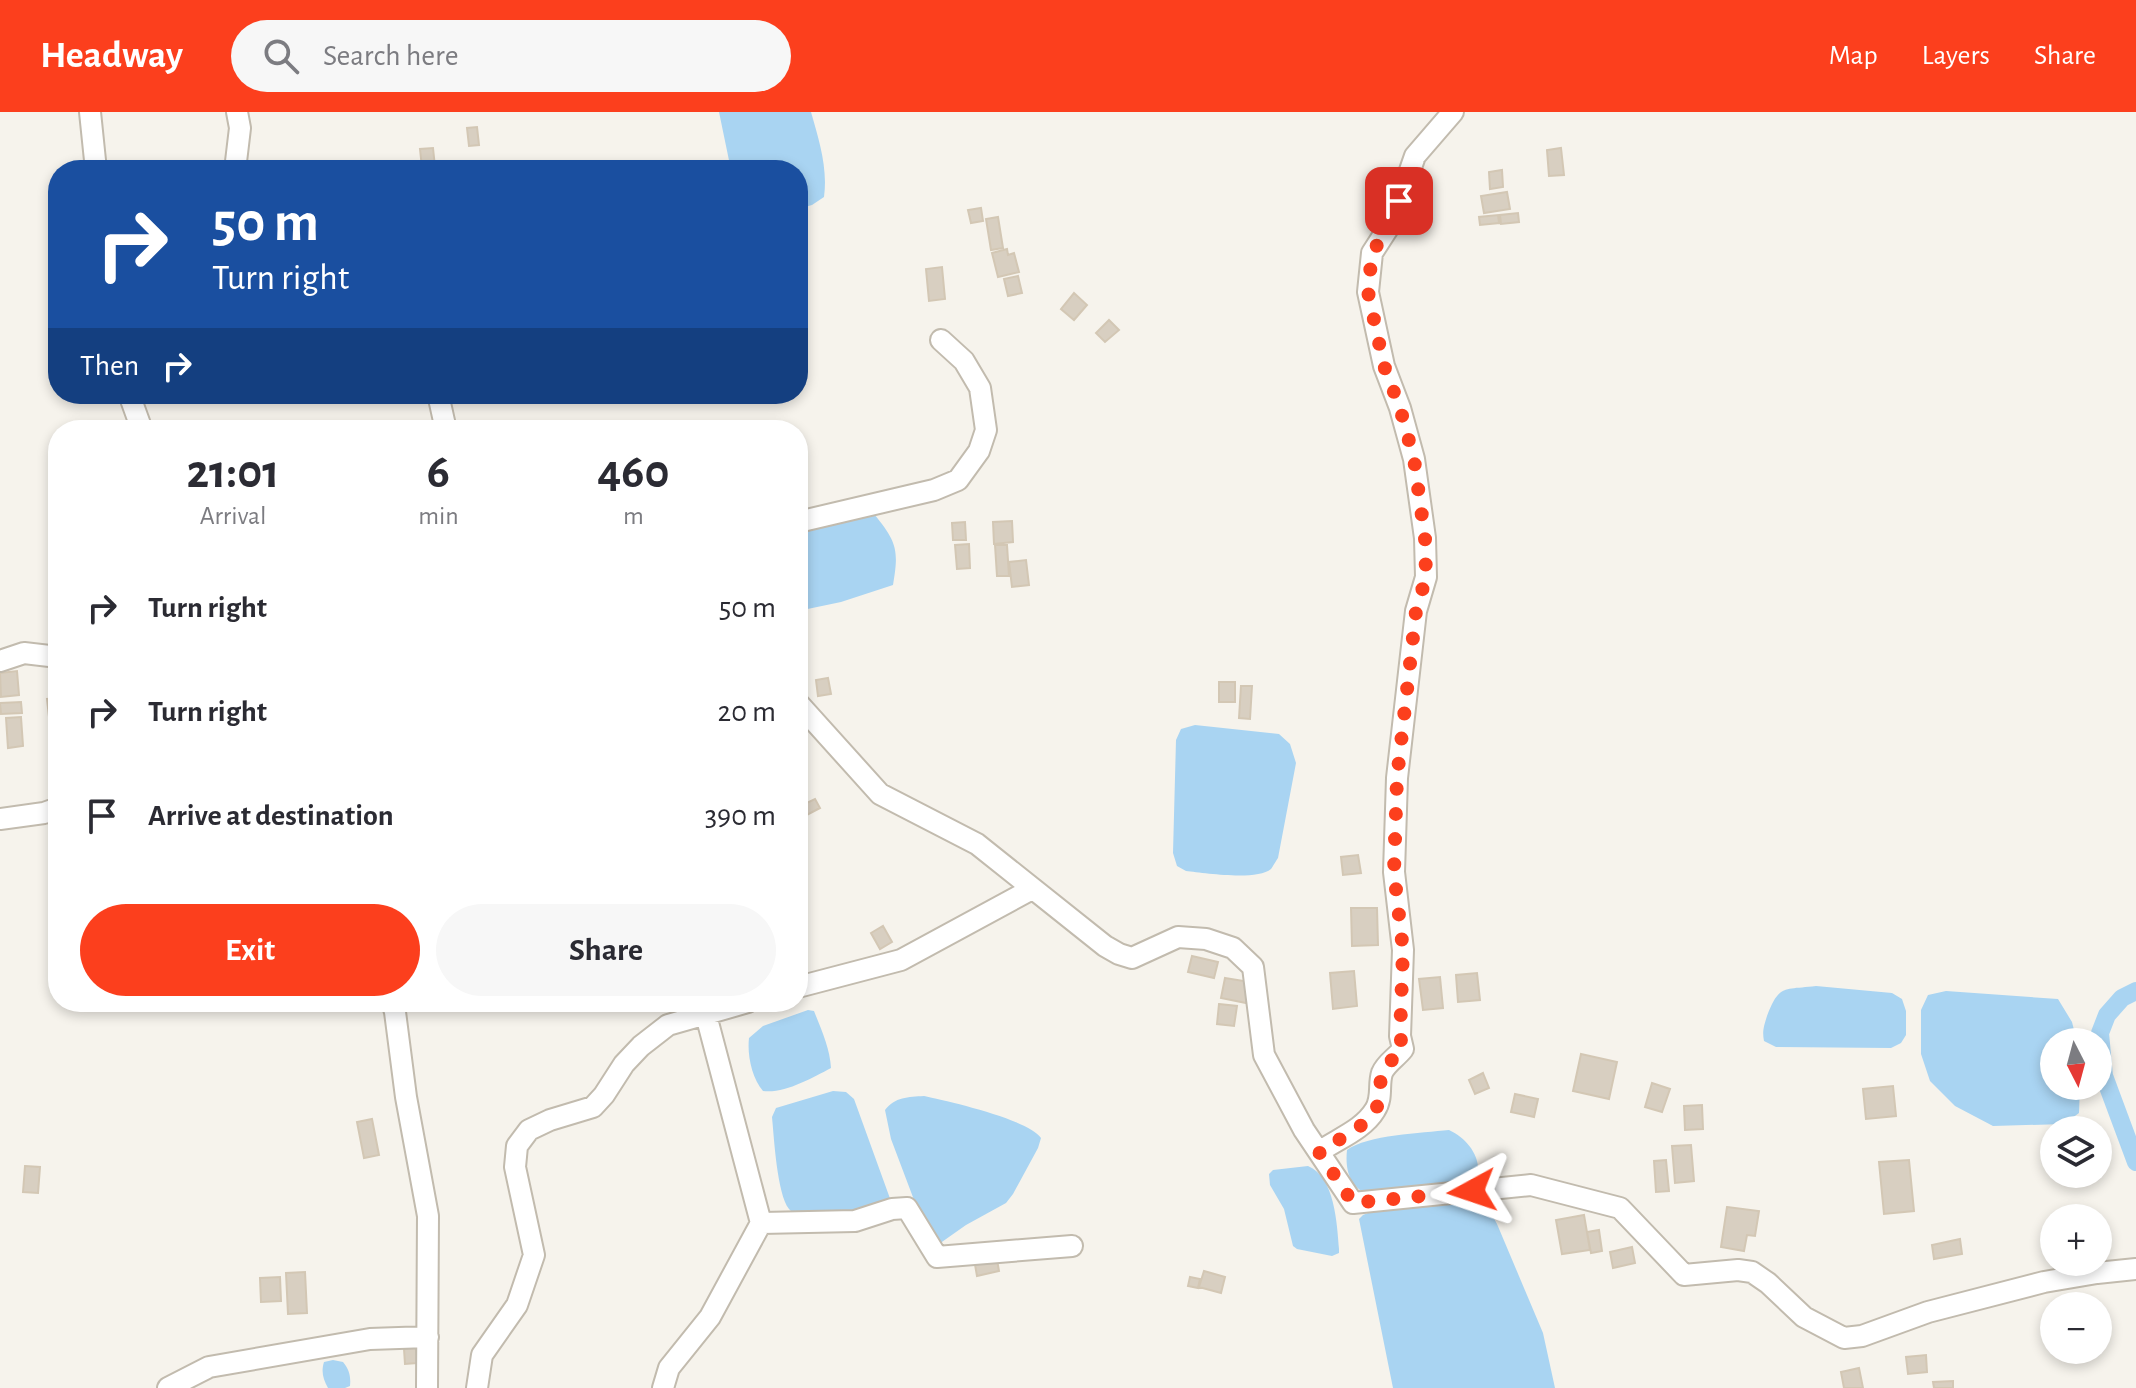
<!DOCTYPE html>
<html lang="en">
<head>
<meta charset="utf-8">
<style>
  :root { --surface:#fff; --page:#f7f7f7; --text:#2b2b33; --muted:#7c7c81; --accent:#fc3f1d }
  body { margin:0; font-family:"Alegreya Sans",sans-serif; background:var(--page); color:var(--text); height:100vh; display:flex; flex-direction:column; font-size:30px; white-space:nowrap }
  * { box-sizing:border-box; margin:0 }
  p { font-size:26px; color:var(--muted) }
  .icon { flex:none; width:44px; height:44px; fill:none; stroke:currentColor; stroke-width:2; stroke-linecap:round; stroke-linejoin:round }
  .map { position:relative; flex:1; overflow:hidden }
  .drawer { position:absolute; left:48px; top:308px; width:760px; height:592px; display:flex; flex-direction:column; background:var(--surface); border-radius:32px; box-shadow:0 4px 12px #0003 }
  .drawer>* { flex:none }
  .top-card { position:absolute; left:48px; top:48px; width:760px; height:244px; border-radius:32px; box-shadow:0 4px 12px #0003; background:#1a4fa0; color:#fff; overflow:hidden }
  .needle { width:52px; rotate:174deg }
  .buttons { position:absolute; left:2040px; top:916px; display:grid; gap:16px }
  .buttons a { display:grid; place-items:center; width:72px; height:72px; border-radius:50%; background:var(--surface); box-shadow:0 4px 12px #0003; font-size:40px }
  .pin { position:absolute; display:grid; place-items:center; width:68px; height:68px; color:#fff; margin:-34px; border-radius:16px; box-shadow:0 4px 12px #0006 }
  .me { position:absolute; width:88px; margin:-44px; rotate:265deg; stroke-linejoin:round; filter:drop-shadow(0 0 6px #0008) }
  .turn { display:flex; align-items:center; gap:28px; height:168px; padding:0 32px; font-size:36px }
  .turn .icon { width:104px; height:104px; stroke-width:2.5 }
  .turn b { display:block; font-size:56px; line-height:68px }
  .then { display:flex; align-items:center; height:76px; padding:0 32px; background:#0003; gap:16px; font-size:30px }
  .eta { display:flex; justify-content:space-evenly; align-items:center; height:136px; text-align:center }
  .eta b { font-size:48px; font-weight:700; line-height:56px }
  .primary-button { display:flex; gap:16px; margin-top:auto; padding:16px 32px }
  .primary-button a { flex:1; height:92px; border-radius:48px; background:var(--accent); color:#fff; font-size:32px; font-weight:700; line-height:92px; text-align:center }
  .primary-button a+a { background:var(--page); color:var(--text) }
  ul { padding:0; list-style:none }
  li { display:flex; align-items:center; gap:24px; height:104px; padding:0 32px }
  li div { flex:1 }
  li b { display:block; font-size:30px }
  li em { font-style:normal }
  header { display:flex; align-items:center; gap:48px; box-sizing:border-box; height:112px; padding:0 40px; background:var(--accent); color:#fff }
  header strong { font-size:38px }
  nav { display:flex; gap:44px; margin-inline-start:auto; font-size:28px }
  .search { width:560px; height:72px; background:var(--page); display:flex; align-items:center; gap:20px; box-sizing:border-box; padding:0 28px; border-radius:44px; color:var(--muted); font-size:30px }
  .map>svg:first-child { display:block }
  .water { fill:#a9d4f2 }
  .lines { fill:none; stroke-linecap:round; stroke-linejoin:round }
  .canal { stroke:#a9d4f2; stroke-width:18 }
  .building { fill:#d8cfc1; stroke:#d3c7b4; stroke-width:2 }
  .street-casing { stroke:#c2bbae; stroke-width:24 }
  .street { stroke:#fff; stroke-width:20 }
  .route { stroke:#fc3f1d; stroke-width:14; stroke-dasharray:0 25.2 }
</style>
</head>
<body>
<header>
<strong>Headway</strong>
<div class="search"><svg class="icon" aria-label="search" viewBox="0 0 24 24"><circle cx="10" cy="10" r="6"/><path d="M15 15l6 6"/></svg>Search here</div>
<nav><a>Map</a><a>Layers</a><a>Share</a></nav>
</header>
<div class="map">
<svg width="2136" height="1276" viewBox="0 0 2136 1276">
  <rect width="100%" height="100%" fill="#f6f3ec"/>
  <path class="water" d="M 719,0 L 811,0 C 819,28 828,56 824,85 L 812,93 L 798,97 L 798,58 L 731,58 Z
    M 874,402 C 897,430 899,438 893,473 L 841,490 L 798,499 L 798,418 Z
    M 1195,613 L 1279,622 L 1290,632 L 1296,651 L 1278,746 C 1277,747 1272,756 1271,757 C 1257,769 1204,761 1186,759 L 1177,754 L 1173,741 L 1176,628 L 1181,617 Z
    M 1816,874 L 1892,881 L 1902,887 L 1906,899 L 1906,923 L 1901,931 L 1891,936 L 1776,935 L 1764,929 C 1762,919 1764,914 1767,904 C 1779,872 1784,878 1816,874 Z
    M 1946,879 L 2058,887 L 2072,910 L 2077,930 L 2054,930 L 2054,974 L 2080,974 L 2079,1001 L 2064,1012 L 1993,1014 L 1955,994 L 1930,969 L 1921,942 L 1921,898 L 1928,883 Z
    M 808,898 L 814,899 C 821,917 830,936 831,956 C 812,966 784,982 763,979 C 752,966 747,943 749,926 L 763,914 Z
    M 833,979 L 846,980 L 854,987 L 892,1092 C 873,1097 801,1113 789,1097 C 777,1082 774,1025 772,1005 L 776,996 Z
    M 924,984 C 947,989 1028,1007 1041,1026 L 1038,1036 L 1013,1082 L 1006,1091 L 966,1113 L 939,1132 L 928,1125 L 891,1027 L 885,998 C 895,985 908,985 924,984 Z
    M 1449,1018 C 1467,1026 1483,1046 1477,1067 L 1468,1073 L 1368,1082 C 1349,1075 1345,1057 1347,1038 C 1367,1023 1422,1021 1449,1018 Z
    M 1308,1054 C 1335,1065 1337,1112 1339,1137 L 1339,1141 L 1332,1144 L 1297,1137 L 1293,1134 L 1284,1097 L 1270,1073 L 1269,1062 L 1273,1058 Z
    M 1473,1089 C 1486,1094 1491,1100 1497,1112 L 1543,1221 L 1555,1276 L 1393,1276 L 1359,1107 L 1363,1103 L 1373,1099 Z
    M 333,1248 L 343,1250 C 349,1257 351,1264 350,1274 L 345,1276 L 328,1276 C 323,1267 321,1260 324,1250 Z"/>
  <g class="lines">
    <path class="canal" d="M 2136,879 L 2122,886 L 2107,903 L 2100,921 L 2104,964 L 2136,1050"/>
  </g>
  <path class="building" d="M 477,15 L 479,33 L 469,34 L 467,16 Z
    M 433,36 L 435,55 L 422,56 L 420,37 Z
    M 1561,36 L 1564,63 L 1549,64 L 1547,38 Z
    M 1502,58 L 1503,75 L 1490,77 L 1489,60 Z
    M 1507,80 L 1510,97 L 1484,101 L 1481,84 Z
    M 981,96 L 983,109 L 971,111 L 968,98 Z
    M 1518,101 L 1519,110 L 1501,112 L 1500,103 Z
    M 1498,103 L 1499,111 L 1480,113 L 1479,105 Z
    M 998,105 L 1003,136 L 991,138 L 986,107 Z
    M 1007,137 L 1008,143 L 1014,141 L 1019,160 L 998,165 L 992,141 Z
    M 942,155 L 945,187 L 929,189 L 926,157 Z
    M 1018,164 L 1022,181 L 1008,184 L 1004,167 Z
    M 1074,181 L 1087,193 L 1074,208 L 1061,197 Z
    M 1109,208 L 1119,218 L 1105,230 L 1096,221 Z
    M 1012,409 L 1013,430 L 994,432 L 993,410 Z
    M 965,410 L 966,428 L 953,428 L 952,411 Z
    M 969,432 L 970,456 L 957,457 L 955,433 Z
    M 995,433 L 1007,433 L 1009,464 L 997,464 Z
    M 1026,448 L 1029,473 L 1012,475 L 1009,450 Z
    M 17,559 L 19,583 L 1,585 L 0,561 Z
    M 828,566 L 831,582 L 818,584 L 816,568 Z
    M 1219,570 L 1235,570 L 1235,590 L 1219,590 Z
    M 1241,574 L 1252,574 L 1250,607 L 1239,606 Z
    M 58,586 L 58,604 L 49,605 L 47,587 Z
    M 21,590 L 22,601 L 1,602 L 0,591 Z
    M 21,605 L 23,634 L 8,636 L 6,606 Z
    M 815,687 L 820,696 L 801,706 L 798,695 Z
    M 1358,743 L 1361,761 L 1343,763 L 1341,745 Z
    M 1351,796 L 1377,796 L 1378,833 L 1352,834 Z
    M 883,814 L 892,830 L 880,837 L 871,821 Z
    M 1192,844 L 1218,850 L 1214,866 L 1188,860 Z
    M 1354,859 L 1357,894 L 1333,897 L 1330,861 Z
    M 1477,861 L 1480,888 L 1458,890 L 1456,863 Z
    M 1440,865 L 1443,896 L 1423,898 L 1419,867 Z
    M 1225,866 L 1250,870 L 1246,891 L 1221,886 Z
    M 1219,892 L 1237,894 L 1234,914 L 1217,912 Z
    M 1581,942 L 1617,950 L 1609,987 L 1573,979 Z
    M 1483,961 L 1489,976 L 1475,982 L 1469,968 Z
    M 1652,971 L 1670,977 L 1662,1000 L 1645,995 Z
    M 1893,974 L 1896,1004 L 1866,1007 L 1863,977 Z
    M 1515,982 L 1538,987 L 1534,1005 L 1511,1000 Z
    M 1702,993 L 1703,1017 L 1685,1018 L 1684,994 Z
    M 372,1007 L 379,1043 L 364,1046 L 357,1010 Z
    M 1691,1033 L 1694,1069 L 1675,1071 L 1672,1034 Z
    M 1666,1048 L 1669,1079 L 1656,1080 L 1654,1049 Z
    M 1909,1048 L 1914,1099 L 1884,1102 L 1879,1050 Z
    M 25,1054 L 40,1055 L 38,1081 L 23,1080 Z
    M 1727,1095 L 1759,1099 L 1755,1124 L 1747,1123 L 1744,1139 L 1721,1135 Z
    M 1584,1103 L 1590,1138 L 1562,1142 L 1556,1108 Z
    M 1599,1118 L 1602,1139 L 1591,1141 L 1587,1120 Z
    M 1960,1127 L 1962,1142 L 1934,1147 L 1932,1133 Z
    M 1632,1135 L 1635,1151 L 1613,1156 L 1610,1140 Z
    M 996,1142 L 999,1159 L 977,1164 L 974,1147 Z
    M 1204,1159 L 1225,1165 L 1221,1181 L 1199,1175 Z
    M 305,1160 L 307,1201 L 288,1202 L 286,1161 Z
    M 280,1165 L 281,1189 L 261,1190 L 260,1166 Z
    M 1190,1165 L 1200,1167 L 1198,1176 L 1188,1174 Z
    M 416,1236 L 417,1251 L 405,1252 L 404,1237 Z
    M 1926,1243 L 1927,1260 L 1908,1262 L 1906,1245 Z
    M 1859,1256 L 1863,1276 L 1844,1276 L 1841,1260 Z
    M 1953,1269 L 1953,1276 L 1934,1276 L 1933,1270 Z"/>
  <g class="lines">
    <defs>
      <path id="street" d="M 90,0 L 96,58
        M 235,58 L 240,16 L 237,0
        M 129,282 L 142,318
        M 438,282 L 446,318
        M 798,410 L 934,378 L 958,368 L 979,339 L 986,318 L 980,276 L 964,249 L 941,228
        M 0,549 L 24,541 L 58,545
        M 798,591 L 880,682 L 977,732 L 1105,834 L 1119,842 L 1132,846 L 1178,825 L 1206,827 L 1233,836 L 1253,855 L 1264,943 L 1304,1018 L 1353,1091 L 1531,1073 L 1620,1096 L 1684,1163 L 1738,1158 L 1752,1160 L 1768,1171 L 1804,1205 L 1844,1226 L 1862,1224 L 1928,1200 L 2044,1170 L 2097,1161 L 2136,1157
        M 0,707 L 44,701 L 58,696
        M 798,875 L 901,848 L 1032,777
        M 392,890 L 395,900 L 406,985 L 428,1104 L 427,1276
        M 706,903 L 761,1111 L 855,1109 L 892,1097 L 907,1096 L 937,1145 L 1072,1134
        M 1319,1040 C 1337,1027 1363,1018 1375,998 C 1383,986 1378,973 1382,961 C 1386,951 1396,946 1403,937 L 1400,924 L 1403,838 L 1394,760 L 1397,666 L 1416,499 L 1426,465 L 1425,426 L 1414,347 L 1400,296 L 1384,254 L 1368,180 L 1372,141 L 1392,110 L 1415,44 L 1453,0
        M 168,1276 L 209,1255 L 370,1227 L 428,1225
        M 477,1276 L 482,1243 L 517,1193 L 534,1143 L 515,1055 L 517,1034 L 529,1018 L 550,1008 L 593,995 L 604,983 L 624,952 L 641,934 L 668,913 L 748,890
        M 663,1276 L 669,1256 L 710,1205 L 761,1111"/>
    </defs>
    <use href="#street" class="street-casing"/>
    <use href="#street" class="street"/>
  </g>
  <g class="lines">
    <path class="route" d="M 1399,89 L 1392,110 L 1372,141 L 1368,180 L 1384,254 L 1400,296 L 1414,347 L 1425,426 L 1426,465 L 1416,499 L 1397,666 L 1394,760 L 1403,838 L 1400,924 L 1403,937 C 1396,946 1386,951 1382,961 C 1378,974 1384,985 1375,998 C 1363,1018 1337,1027 1319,1040 L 1353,1091 L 1472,1079"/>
  </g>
</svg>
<div class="buttons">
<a><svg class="needle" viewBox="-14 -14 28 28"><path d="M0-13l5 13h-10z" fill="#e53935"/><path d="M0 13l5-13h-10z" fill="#7c7c81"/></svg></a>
<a><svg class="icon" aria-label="layers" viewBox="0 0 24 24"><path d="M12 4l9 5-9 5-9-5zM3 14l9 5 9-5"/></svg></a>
<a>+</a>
<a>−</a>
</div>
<div class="pin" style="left:1399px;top:89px;background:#d93025"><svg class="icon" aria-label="arrive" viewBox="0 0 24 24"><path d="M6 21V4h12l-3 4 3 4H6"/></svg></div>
<svg class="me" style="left:1472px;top:1079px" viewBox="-20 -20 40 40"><path d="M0-17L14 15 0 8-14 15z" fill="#fc3f1d" stroke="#fff" stroke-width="4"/></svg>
<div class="top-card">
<div class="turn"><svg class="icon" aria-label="right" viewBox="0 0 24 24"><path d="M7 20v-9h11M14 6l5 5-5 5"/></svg><div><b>50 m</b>Turn right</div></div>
<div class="then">Then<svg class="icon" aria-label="right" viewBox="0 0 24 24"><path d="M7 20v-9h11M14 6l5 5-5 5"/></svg></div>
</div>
<section class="drawer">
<div class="eta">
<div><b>21:01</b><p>Arrival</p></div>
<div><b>6</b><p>min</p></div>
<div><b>460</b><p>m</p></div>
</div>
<ul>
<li><svg class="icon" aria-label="right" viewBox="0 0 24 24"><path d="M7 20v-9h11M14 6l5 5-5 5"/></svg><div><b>Turn right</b></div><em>50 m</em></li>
<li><svg class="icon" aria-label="right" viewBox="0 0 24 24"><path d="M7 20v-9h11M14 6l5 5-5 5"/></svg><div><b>Turn right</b></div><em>20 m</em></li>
<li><svg class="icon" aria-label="arrive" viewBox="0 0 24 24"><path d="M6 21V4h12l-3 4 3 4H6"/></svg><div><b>Arrive at destination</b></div><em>390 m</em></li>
</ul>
<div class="primary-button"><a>Exit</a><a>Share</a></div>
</section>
</div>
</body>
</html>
